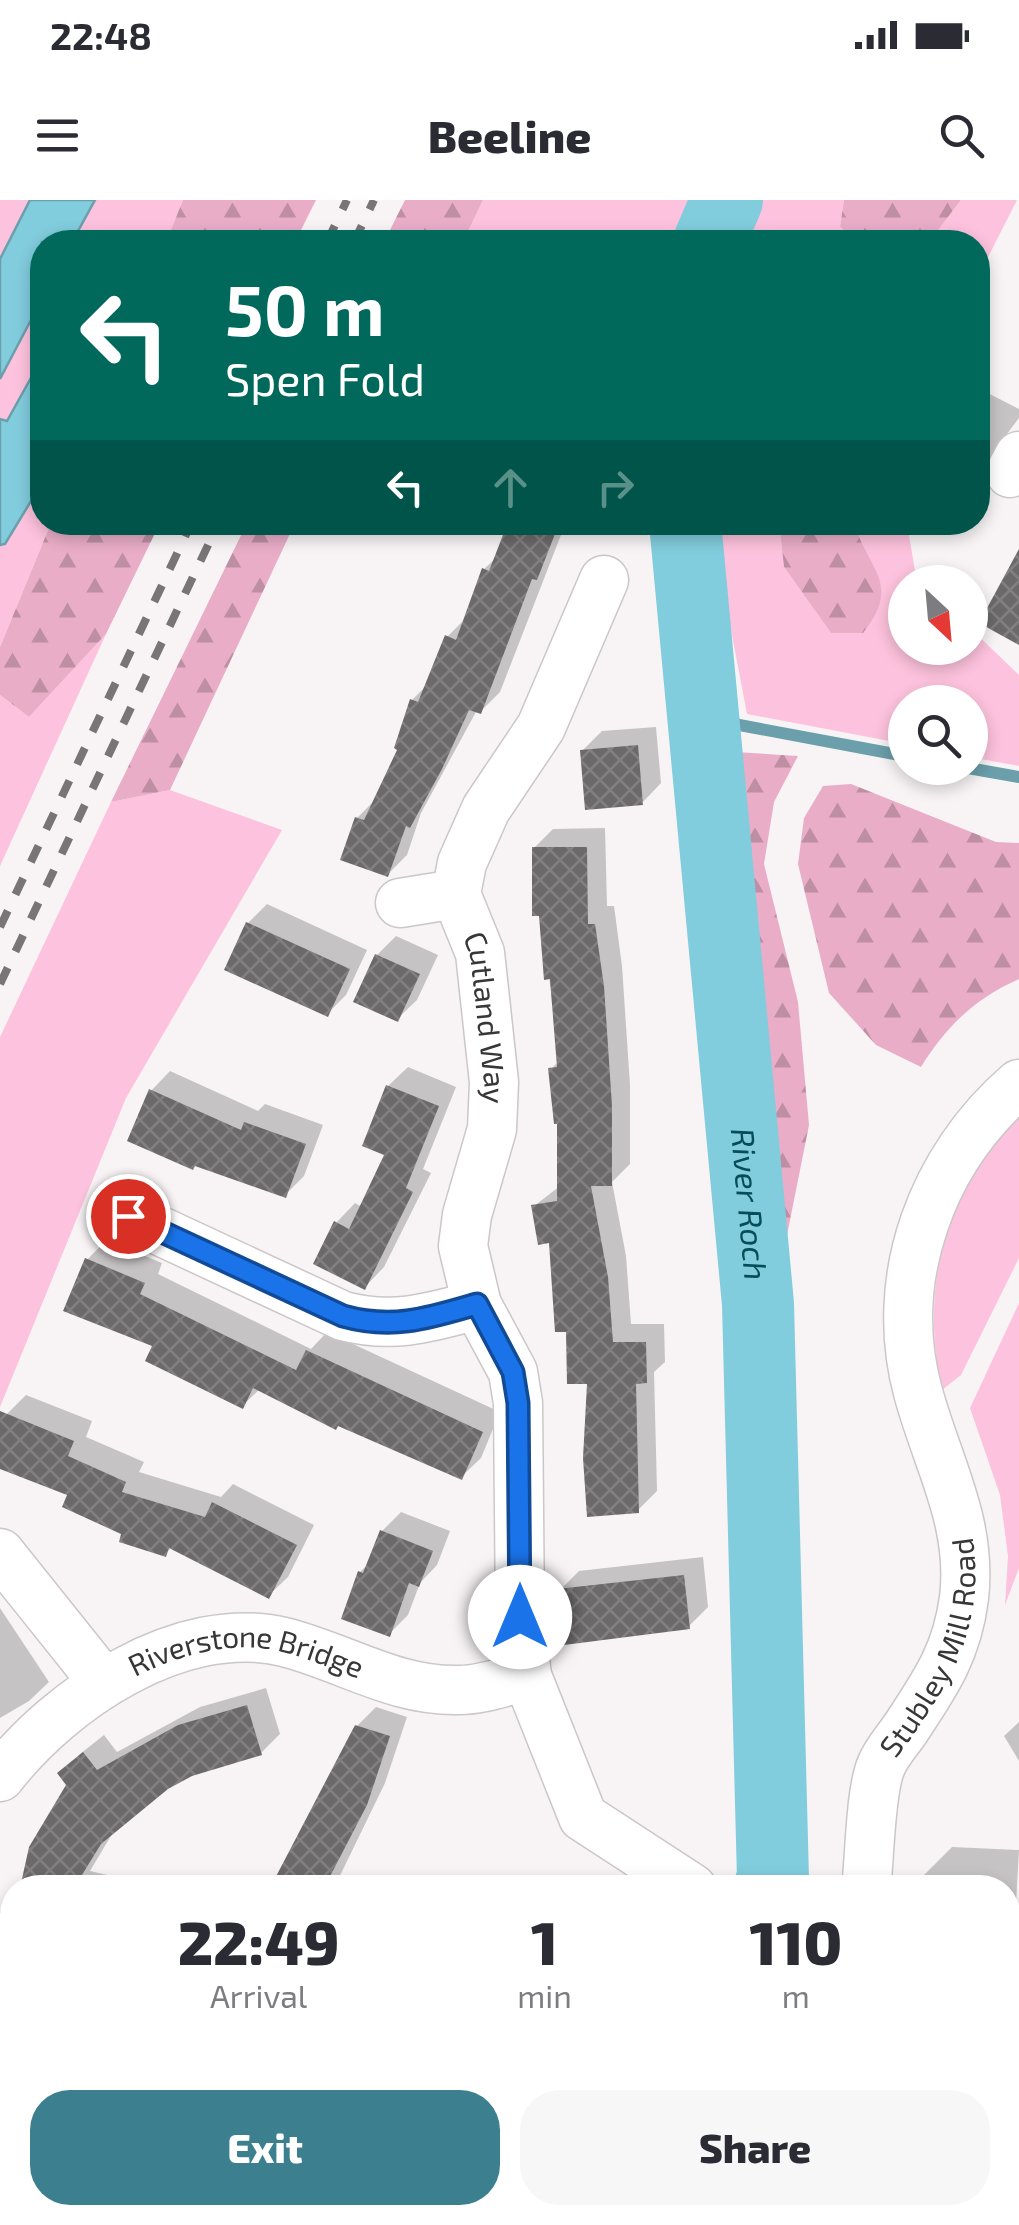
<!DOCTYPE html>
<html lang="en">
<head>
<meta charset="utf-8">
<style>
  :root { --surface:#fff; --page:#f7f7f7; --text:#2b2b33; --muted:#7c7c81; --accent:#3c808f }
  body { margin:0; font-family:"Exo 2",sans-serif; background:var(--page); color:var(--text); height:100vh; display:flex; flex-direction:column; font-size:38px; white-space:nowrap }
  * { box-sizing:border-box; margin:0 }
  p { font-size:32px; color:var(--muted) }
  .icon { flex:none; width:55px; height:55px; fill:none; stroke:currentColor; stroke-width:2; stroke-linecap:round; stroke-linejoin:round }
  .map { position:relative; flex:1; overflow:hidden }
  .panel { position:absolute; left:0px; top:1675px; width:1020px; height:350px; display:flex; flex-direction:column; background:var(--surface); border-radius:40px 40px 0 0; box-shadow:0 5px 15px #0003 }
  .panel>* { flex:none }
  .hud { position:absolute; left:30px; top:30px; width:960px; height:305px; border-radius:40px; box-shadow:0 5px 15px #0003; background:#00695c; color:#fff; overflow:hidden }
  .needle { width:65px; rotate:154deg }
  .fabs { position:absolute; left:888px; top:365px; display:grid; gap:20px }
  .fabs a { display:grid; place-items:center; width:100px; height:100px; border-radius:50%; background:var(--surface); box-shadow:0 5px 15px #0003; font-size:50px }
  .pin { position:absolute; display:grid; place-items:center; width:85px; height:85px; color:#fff; margin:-42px; border:5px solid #fff; border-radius:50%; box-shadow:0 2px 10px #0007 }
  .me { position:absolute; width:110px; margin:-55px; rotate:0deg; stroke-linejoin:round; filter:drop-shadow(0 0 8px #0008) }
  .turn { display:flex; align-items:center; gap:35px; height:210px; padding:0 30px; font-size:45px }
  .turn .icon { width:130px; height:130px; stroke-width:2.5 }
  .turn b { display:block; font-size:70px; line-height:85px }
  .lanes { display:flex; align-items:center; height:95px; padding:0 30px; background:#0003; justify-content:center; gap:50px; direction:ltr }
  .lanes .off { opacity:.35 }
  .eta { display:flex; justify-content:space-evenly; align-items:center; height:170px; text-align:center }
  .eta b { font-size:60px; font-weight:800; line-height:70px }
  .action { display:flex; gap:20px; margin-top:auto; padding:20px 30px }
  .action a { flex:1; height:115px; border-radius:40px; background:var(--accent); color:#fff; font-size:40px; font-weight:800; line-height:115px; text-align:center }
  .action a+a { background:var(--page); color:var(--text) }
  .status { display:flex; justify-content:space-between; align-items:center; height:70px; padding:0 50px; background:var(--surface); direction:ltr }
  .status svg { height:28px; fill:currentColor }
  header { display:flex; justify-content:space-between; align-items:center; height:130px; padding:0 30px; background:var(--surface); font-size:45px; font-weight:800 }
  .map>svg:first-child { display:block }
  .grass { fill:#fdc2dd }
  .forest { fill:url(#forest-firs) }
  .water { fill:#81ccdd; stroke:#6b9fab; stroke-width:2.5 }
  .shadow { fill:#0003 }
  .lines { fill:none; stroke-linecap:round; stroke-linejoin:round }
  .stream { stroke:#6b9fab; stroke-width:12 }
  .river { stroke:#81ccdd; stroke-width:72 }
  .building { fill:url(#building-cross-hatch) }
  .lane-casing { stroke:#cbc7c9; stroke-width:29 }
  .street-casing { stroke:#cbc7c9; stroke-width:51 }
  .lane { stroke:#fff; stroke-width:25 }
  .street { stroke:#fff; stroke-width:48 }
  .rail { stroke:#787576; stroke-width:8; stroke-dasharray:18 18; stroke-linecap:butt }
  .route-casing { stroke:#114b97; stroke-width:25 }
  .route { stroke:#1a73e8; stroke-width:18 }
  .labels { text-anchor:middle; stroke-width:10; stroke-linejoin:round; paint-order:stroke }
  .street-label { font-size:30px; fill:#383637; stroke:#fff }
  .water-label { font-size:32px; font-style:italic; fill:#074d58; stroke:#fff }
</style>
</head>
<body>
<div class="status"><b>22:48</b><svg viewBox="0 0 49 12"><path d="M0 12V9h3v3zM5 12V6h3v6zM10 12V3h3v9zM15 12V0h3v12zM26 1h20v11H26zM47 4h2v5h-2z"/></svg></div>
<header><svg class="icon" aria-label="menu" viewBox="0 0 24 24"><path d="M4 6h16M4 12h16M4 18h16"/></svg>Beeline<svg class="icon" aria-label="search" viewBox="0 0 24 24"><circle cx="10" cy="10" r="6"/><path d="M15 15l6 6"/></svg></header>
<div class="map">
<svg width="1019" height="2025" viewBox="0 0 1019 2025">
  <defs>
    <pattern id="forest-firs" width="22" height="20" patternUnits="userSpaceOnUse" patternTransform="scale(2.5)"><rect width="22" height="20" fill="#e9adc8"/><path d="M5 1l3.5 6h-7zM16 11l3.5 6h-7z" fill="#be8ea3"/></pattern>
    <pattern id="building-cross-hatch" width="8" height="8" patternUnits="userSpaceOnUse" patternTransform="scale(2.5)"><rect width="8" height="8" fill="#6c696a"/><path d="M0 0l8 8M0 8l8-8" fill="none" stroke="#828080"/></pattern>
  </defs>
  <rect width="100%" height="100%" fill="#f8f4f5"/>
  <path class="grass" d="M 0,0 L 183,0 L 166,42 L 42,42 L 42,322 L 51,323 L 0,447 Z
    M 483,0 L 701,0 L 683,42 L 463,42 Z
    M 760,0 L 844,0 L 840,27 L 859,42 L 745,42 Z
    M 961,0 L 1017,0 L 978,77 L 978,42 L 929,42 Z
    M 718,323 L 779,323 L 784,367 L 831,433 L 863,433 L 854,323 L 907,323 L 916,377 L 921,382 L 905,382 L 905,448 L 970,448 L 970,428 L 1019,475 L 1019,566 L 970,557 L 970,502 L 905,502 L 905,544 L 747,514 L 721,377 Z
    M 106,434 L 0,666 L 0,495 L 29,517 Z
    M 170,590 L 282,630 L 126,898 L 0,1207 L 0,837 L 111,602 Z
    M 1019,916 L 1019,1058 L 961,1175 L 942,1190 C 919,1085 945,993 1019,916 Z
    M 1019,1103 L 1019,1368 L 1005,1405 L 1008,1356 L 1000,1295 L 970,1208 Z"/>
  <path class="forest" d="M 183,0 L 316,0 L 295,42 L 166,42 Z
    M 405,0 L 483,0 L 463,42 L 384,42 Z
    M 844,0 L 961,0 L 929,42 L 859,42 L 840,27 Z
    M 51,323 L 160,323 L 106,434 L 29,517 L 0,495 L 0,447 Z
    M 247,323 L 295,323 L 170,590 L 111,602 Z
    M 779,323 L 854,323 C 869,372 902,383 863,433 L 831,433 L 784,367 Z
    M 719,551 L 798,556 L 774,602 L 764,664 L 798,802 L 809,925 L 784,1050 L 766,1048 Z
    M 851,584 L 996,642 L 1019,643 L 1019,779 C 975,798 945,828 921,867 L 876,845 L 829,793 L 798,664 L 804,618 L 823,586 Z"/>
  <path class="water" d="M 30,0 L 95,0 L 72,42 L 42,42 L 42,99 L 0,179 L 0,59 Z
    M 42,158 L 42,283 L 5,344 L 0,345 L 0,219 L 7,221 Z"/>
  <path class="shadow" d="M 978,188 L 1019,209 L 1019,218 L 1004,238 L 1000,258 L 982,277 L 978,275 Z
    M 510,322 L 566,322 L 500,492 L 481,511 L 477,510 L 421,613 L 407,655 L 388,674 L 357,618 L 376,599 L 401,548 L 412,500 L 428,484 L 447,437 L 467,417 L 484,369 L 498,356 Z
    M 656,527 L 661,583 L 642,603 L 582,551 L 602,531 Z
    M 605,628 L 607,706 L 614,706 L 622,766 L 630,885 L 630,964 L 612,982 L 626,1056 L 631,1124 L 664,1124 L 665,1162 L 654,1172 L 657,1291 L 638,1310 L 568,1129 L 551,1040 L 534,1006 L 560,986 L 560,921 L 551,869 L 559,861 L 534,648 L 553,629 Z
    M 267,704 L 367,750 L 346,795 L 327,814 L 248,723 Z
    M 396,736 L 438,755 L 417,800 L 397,819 L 377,755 Z
    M 408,867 L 456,887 L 423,969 L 431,973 L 384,1067 L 365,1087 L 336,1023 L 355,1003 L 362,1007 L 388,954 L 388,886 Z
    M 170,871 L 258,911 L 265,904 L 323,925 L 304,976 L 285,995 L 196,964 L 151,891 Z
    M 106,1040 L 162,1063 L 158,1074 L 311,1149 L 327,1132 L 500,1212 L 481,1258 L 461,1277 L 260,1189 L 242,1206 L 155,1145 L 87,1060 Z
    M 26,1195 L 92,1221 L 86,1237 L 144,1262 L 139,1272 L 221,1297 L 233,1284 L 314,1325 L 288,1377 L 268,1396 L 172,1347 L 165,1354 L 124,1332 L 71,1294 L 0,1266 L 0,1232 L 7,1214 Z
    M 401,1312 L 450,1331 L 437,1365 L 420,1383 L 408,1415 L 389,1434 L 360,1372 L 370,1362 L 382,1331 Z
    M 703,1357 L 708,1407 L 689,1426 L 560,1390 L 579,1371 Z
    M 0,1408 L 49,1482 L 29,1501 L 0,1518 Z
    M 266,1488 L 280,1534 L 261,1553 L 191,1574 L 166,1587 L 115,1629 L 90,1671 L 112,1676 L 109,1688 L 23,1688 L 69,1584 L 61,1574 L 80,1554 L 104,1535 L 117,1552 L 200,1507 Z
    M 376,1507 L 407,1517 L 385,1583 L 334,1688 L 271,1688 L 357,1526 Z
    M 1019,1522 L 1019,1561 L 1004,1536 Z
    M 952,1647 L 1019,1650 L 1008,1848 L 1008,1688 L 924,1688 L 924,1675 Z
    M 0,1793 L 12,1795 L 12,1877 L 0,1875 Z
    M 12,2003 L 12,2012 L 62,2012 L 65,2017 L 57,2025 L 0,2025 L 0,2011 Z
    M 89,2012 L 101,2025 L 69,2025 Z
    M 208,2012 L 269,2012 L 259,2025 L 223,2025 L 206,2017 Z
    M 736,2012 L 820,2012 L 819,2025 L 736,2025 Z"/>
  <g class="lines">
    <path class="stream" d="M 702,518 L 905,556
      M 968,568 L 1019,577"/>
    <g class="river">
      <path d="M 709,42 L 727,0"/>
      <path id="s1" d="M 685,322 L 758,1104 L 773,1679 L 769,1688"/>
      <path d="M 420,2025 L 436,2012"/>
    </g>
  </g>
  <path class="building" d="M 508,322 L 556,322 L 555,334 L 537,380 L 532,379 L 481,514 L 469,510 L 442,569 L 410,628 L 406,626 L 388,677 L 340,660 L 355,617 L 364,620 L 397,550 L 394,548 L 410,499 L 418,502 L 445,435 L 456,440 L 482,368 L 489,371 Z
    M 1019,349 L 1019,445 L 979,423 Z
    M 638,545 L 643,605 L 585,610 L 580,550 Z
    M 532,647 L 587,647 L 588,724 L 595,724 L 604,786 L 612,906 L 612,986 L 591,986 L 608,1077 L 613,1142 L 646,1142 L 647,1183 L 636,1184 L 639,1313 L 587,1317 L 583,1258 L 587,1184 L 567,1184 L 566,1132 L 555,1132 L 549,1043 L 538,1045 L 531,1005 L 557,1001 L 557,924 L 554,924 L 548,868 L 557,867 L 550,779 L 544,780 L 539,716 L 532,716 Z
    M 246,722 L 350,769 L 328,817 L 224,770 Z
    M 375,754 L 420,774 L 398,822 L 353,802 Z
    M 386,885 L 439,906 L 406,988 L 413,992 L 365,1090 L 313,1064 L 334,1021 L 349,1029 L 384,955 L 362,946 Z
    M 149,889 L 241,930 L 244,922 L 306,944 L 286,998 L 195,966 L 193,970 L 127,941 Z
    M 85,1058 L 145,1083 L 140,1094 L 296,1170 L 306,1150 L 483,1232 L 462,1280 L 338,1226 L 336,1230 L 253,1188 L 243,1209 L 145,1161 L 152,1146 L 63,1111 Z
    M 0,1211 L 74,1241 L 68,1256 L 126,1282 L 122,1292 L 205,1317 L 212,1302 L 297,1345 L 269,1399 L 169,1348 L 166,1357 L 119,1342 L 121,1334 L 62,1307 L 67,1295 L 0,1269 Z
    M 380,1330 L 433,1351 L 419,1387 L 409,1383 L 390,1437 L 341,1419 L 358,1371 L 363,1373 Z
    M 684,1375 L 690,1429 L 564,1445 L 557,1389 Z
    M 247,1505 L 262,1555 L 192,1576 L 168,1589 L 101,1644 L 74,1688 L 20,1688 L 29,1647 L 66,1585 L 57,1573 L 83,1552 L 97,1570 L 178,1525 Z
    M 355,1525 L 390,1536 L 367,1605 L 324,1688 L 270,1688 Z"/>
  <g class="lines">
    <defs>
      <path id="lane" d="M 611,2025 L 613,2025"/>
      <g id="street">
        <path d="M 1010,273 L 1019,256"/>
        <path id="s2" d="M 604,380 L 541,527 L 486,609 L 462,663 L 456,694 L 480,753 L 494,882 L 492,929 L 467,1015 L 463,1046 L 477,1105 L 513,1172 L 518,1203 L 520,1417 L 527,1476 L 583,1617 L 692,1688"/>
        <path d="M 400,703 L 456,694"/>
        <path d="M 128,1016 L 343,1116 C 393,1129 429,1118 477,1105"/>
        <path d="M 0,1353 L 104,1483"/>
        <path id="s3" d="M 0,1577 C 60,1499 181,1417 284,1442 C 344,1457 395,1492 460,1490 C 482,1490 506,1481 527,1476"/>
        <path id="s4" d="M 866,1688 C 870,1657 870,1592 881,1566 C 886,1553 898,1540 906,1528 C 935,1484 957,1453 964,1398 C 973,1322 937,1263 918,1192 C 887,1078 932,959 1019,884"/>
        <path d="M 0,1737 L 12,1740"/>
        <path d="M 1008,1899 L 1019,1887"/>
        <path d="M 848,2025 L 849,2012"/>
        <path d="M 886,2025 L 898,2012"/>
      </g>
    </defs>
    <use href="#lane" class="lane-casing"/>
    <use href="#street" class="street-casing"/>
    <use href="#lane" class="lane"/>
    <use href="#street" class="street"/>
    <path class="rail" d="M 327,42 L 347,0
      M 354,42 L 374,0
      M 0,727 L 192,322
      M 0,784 L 219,322"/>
  </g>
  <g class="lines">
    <defs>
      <path id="route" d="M 128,1016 L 343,1116 C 393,1130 429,1118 477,1104 L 513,1172 L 518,1203 L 520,1417"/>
    </defs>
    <use href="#route" class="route-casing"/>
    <use href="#route" class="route"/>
  </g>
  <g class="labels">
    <g class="street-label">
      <text dy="10" stroke="none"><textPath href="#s2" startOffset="478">Cutland Way</textPath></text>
      <text dy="10" stroke="none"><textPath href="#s4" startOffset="255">Stubley Mill Road</textPath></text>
      <text dy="10" stroke="none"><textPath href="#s3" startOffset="292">Riverstone Bridge</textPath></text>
    </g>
    <g class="water-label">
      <text dy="11" stroke="none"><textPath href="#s1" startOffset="685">River Roch</textPath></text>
    </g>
  </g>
</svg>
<div class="fabs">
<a><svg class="needle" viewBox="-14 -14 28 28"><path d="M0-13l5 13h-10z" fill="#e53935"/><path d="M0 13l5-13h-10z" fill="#7c7c81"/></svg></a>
<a><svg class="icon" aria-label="search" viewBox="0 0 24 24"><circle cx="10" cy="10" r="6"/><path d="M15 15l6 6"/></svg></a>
</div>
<div class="pin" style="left:128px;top:1016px;background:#d93025"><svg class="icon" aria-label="arrive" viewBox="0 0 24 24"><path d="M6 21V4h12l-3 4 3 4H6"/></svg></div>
<svg class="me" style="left:520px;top:1417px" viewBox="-20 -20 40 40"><circle r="19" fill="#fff"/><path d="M0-13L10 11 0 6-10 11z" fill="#1a73e8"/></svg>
<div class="hud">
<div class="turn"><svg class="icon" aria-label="left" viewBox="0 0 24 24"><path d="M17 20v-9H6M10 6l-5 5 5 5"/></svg><div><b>50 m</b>Spen Fold</div></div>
<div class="lanes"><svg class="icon" aria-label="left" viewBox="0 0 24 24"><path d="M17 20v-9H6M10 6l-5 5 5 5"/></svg><svg class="icon off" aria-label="ahead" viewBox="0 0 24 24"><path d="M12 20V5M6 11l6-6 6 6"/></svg><svg class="icon off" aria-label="right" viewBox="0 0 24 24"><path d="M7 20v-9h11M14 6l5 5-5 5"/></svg></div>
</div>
<section class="panel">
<div class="eta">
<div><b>22:49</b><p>Arrival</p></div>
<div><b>1</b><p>min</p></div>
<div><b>110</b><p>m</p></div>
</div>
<div class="action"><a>Exit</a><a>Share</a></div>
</section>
</div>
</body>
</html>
